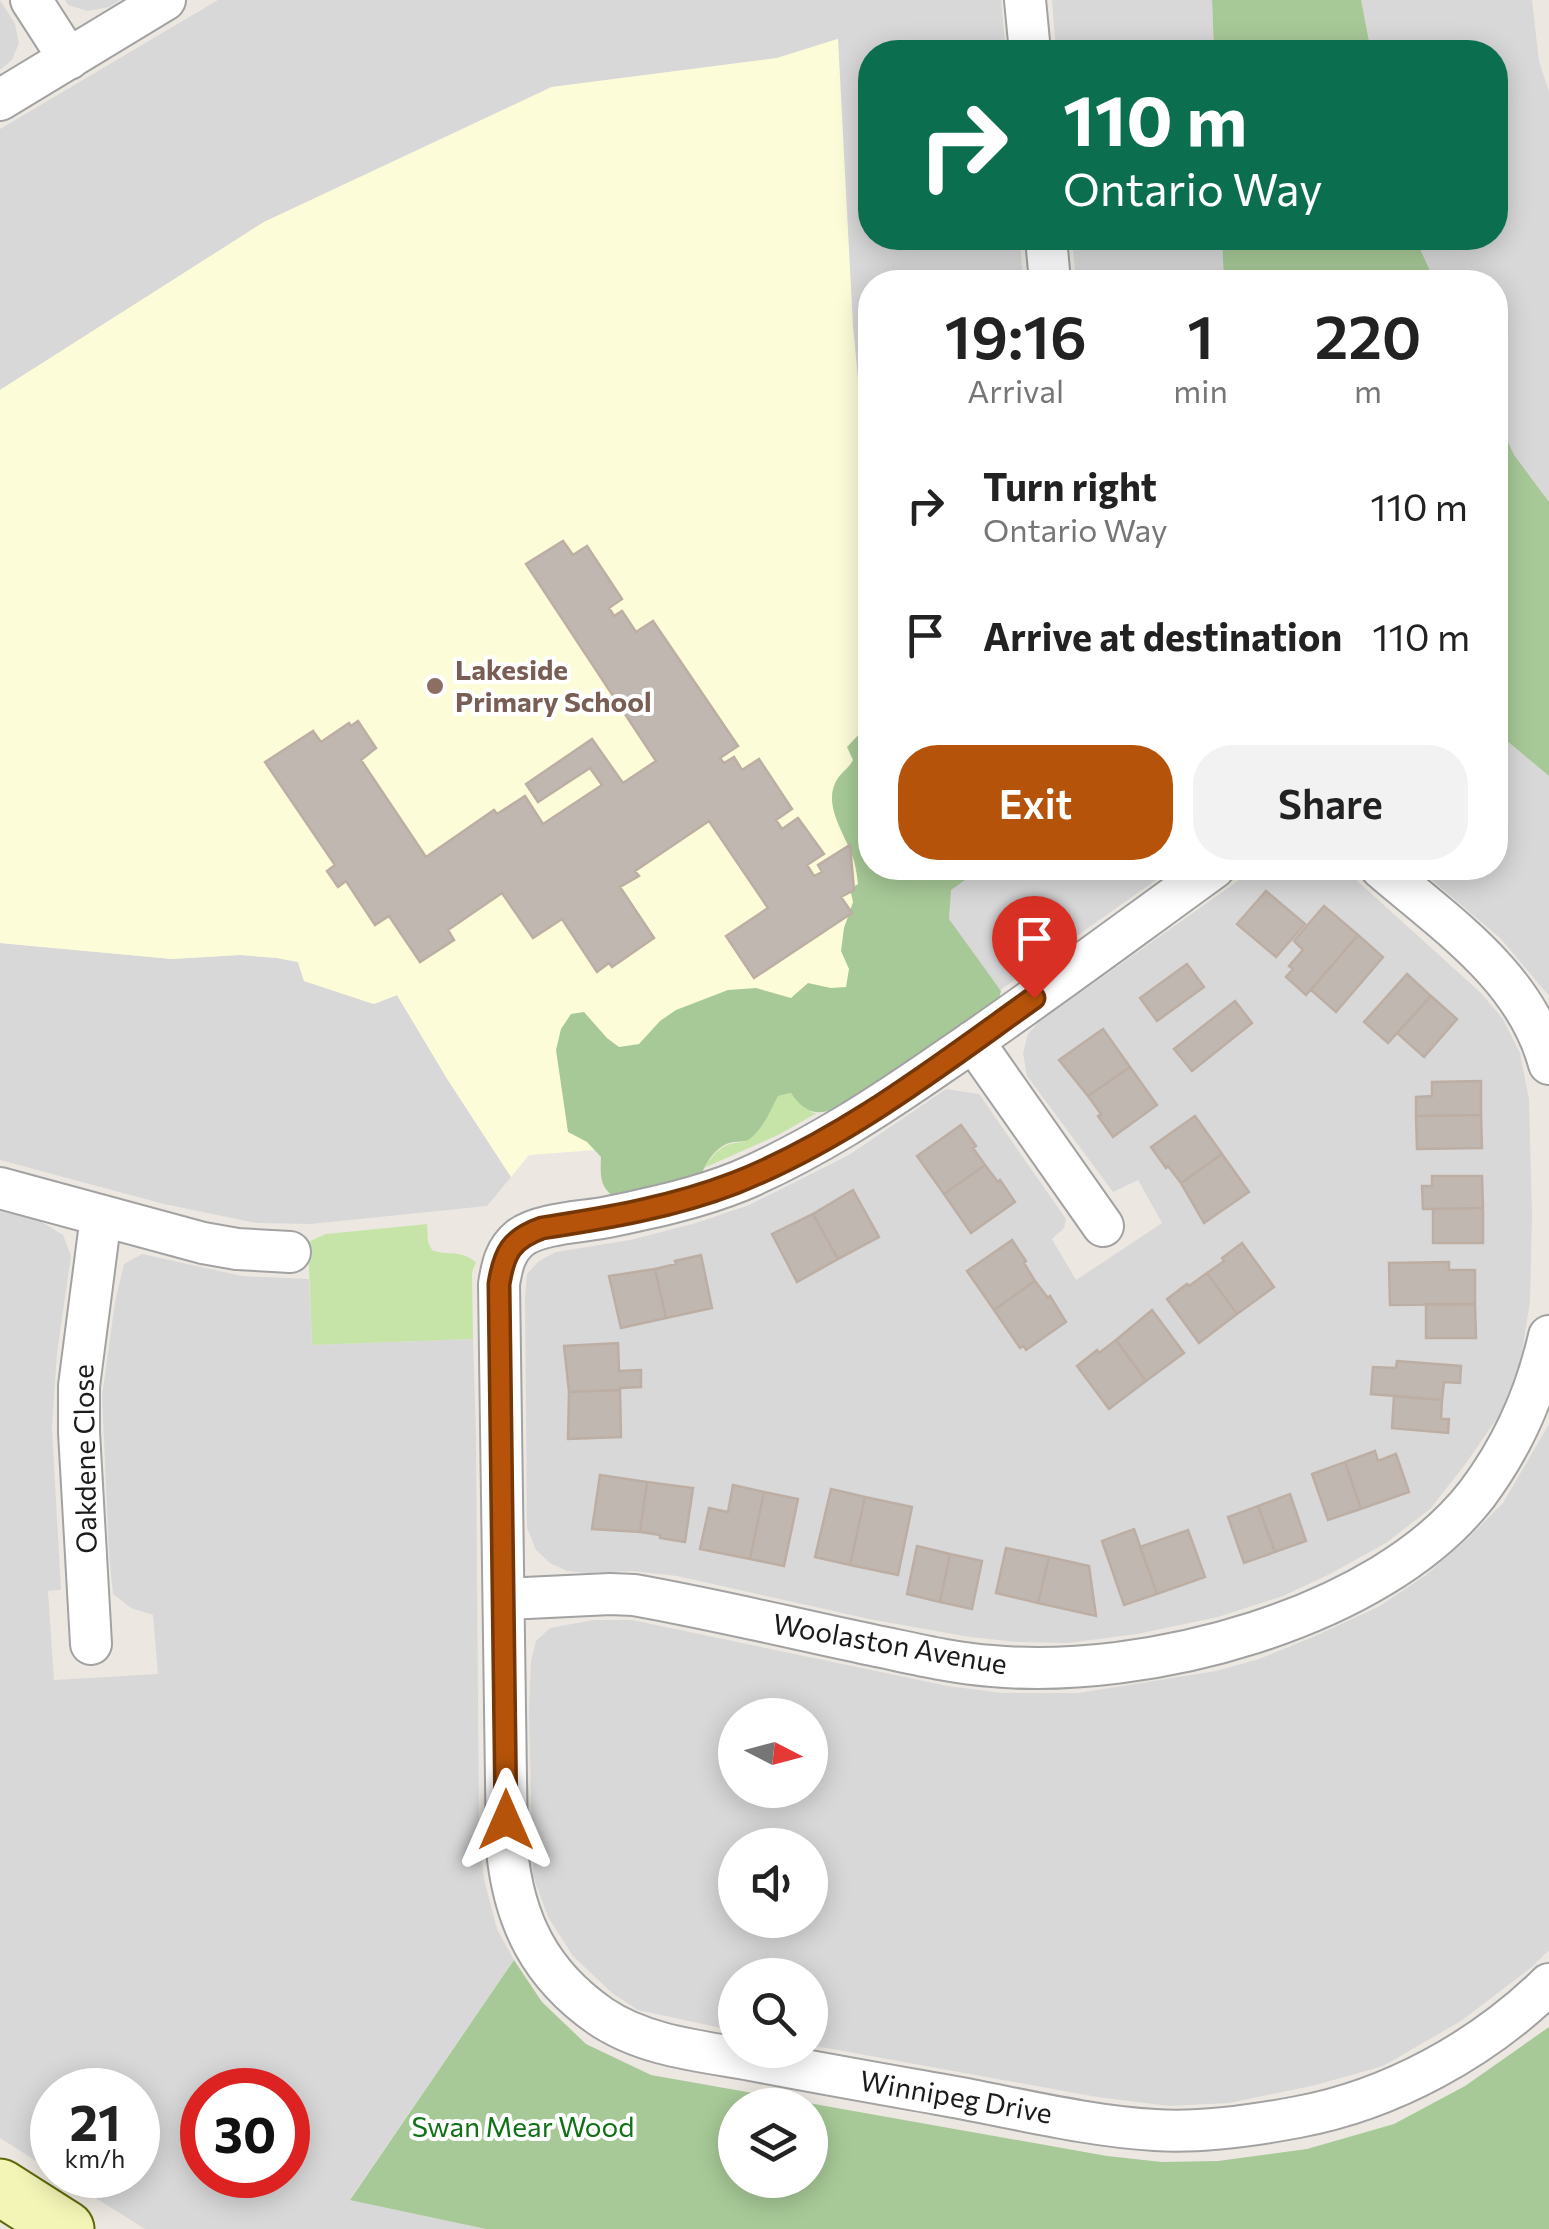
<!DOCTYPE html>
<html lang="en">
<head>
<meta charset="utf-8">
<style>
  :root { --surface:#fff; --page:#f2f2f2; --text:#222; --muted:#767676; --accent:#b45309 }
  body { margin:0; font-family:Commissioner,sans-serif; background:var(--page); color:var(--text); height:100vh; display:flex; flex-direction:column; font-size:38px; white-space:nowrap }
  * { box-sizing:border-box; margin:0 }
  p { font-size:32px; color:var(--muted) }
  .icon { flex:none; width:55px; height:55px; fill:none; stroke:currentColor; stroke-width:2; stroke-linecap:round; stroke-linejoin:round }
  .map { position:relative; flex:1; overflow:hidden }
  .drawer { position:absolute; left:858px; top:270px; width:650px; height:610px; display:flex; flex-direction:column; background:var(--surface); border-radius:40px; box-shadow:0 5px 25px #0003 }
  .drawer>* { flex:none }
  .top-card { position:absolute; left:858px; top:40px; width:650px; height:210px; border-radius:40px; box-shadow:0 5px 25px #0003; background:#0b6e4f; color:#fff; overflow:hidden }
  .needle { width:65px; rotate:96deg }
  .controls { position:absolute; left:718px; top:1698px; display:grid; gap:20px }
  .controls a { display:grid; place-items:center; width:110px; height:110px; border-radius:50%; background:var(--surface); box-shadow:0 5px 25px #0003; font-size:50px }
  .speed { position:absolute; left:30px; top:2068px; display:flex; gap:20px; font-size:50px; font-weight:700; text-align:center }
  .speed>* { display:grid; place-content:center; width:130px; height:130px; border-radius:50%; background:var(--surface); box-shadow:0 5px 25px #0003; line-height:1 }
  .speed small { font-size:25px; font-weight:400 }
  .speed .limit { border:15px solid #d22; background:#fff; color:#111 }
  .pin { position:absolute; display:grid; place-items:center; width:85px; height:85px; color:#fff; margin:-102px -42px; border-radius:50% 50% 50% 0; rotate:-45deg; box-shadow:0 0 10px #0007 }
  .pin .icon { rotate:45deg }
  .me { position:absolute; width:110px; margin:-55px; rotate:0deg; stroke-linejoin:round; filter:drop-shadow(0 0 8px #0008) }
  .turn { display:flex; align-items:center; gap:35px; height:210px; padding:0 40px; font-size:45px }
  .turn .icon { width:130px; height:130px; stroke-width:2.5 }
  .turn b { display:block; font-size:70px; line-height:85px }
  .eta { display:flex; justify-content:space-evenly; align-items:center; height:170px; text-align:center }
  .eta b { font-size:60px; font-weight:600; line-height:70px }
  .button { display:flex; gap:20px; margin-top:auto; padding:20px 40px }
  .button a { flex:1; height:115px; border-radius:40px; background:var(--accent); color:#fff; font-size:40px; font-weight:600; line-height:115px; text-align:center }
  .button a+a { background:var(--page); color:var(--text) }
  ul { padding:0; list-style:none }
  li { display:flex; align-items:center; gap:30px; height:130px; padding:0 40px }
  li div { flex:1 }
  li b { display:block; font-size:38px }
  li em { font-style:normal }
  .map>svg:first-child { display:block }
  .residential { fill:#d9d8d8; fill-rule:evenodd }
  .education { fill:#fdfcd9 }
  .grass { fill:#c7e4a8 }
  .forest { fill:#a7c997; fill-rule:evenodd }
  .building { fill:#c0b7b1; stroke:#bdaea4; stroke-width:2.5 }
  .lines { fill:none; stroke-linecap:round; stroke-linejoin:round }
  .street-casing { stroke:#a2a2a2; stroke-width:44 }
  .secondary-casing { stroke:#61690a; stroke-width:59 }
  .street { stroke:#fff; stroke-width:40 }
  .secondary { stroke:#f3f5b6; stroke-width:55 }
  .route-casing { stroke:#753606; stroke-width:25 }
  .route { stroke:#b45309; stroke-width:18 }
  .education-dot { fill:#8d6e63; stroke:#fff; stroke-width:4 }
  .labels { text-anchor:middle; stroke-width:8; stroke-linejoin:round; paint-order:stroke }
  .education-label { font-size:28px; font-weight:bold; fill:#785e54; stroke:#fff; text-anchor:start }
  .street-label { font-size:28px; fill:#1b1b1b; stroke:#fff }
  .park-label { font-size:28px; fill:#117117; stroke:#fff }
</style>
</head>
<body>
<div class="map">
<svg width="1549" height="2229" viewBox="0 0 1549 2229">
  <rect width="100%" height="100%" fill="#ece8e1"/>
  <path class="residential" d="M 0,0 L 15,24 L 19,43 L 12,60 L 0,70 Z
    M 65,0 L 120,0 L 109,7 L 88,11 L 68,5 Z
    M 218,0 L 1001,0 L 1006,52 L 870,52 L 870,238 L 1020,238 L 1023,282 L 870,282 L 870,505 L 853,328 L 837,39 L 777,58 L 551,87 L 264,222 L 0,390 L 0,129 Z
    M 1052,0 L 1212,0 L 1214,52 L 1056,52 Z
    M 1349,0 L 1532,0 L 1539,61 L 1549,92 L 1549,526 L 1495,446 L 1495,282 L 1417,282 L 1395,238 L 1495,238 L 1495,52 L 1358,52 Z
    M 1072,238 L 1222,238 L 1224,282 L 1076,282 Z
    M 1495,731 L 1549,776 L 1549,996 L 1501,939 L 1418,868 L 1495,868 Z
    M 901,868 L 1173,868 L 996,993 Z
    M 1256,868 L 1343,868 L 1481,993 L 1503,1019 L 1520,1053 L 1529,1099 L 1532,1215 L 1530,1301 L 1521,1360 L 1500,1414 L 1464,1466 L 1430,1509 L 1386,1543 L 1330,1574 L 1283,1596 L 1218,1617 L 1137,1634 L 1068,1643 L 1017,1642 L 970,1637 L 869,1619 L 677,1576 L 632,1571 L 588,1573 L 567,1571 L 550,1563 L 536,1550 L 527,1528 L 525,1298 L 527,1274 L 539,1261 L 556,1252 L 630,1240 L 696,1223 L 749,1205 L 849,1155 L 946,1089 L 979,1094 L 1066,1219 L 1064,1228 L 1052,1239 L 1076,1280 L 1162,1223 L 1138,1180 L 1113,1192 L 1027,1076 L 1023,1053 L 1028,1034 L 1038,1023 Z
    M 0,943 L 172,959 L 240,955 L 277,958 L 298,962 L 304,981 L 373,1004 L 397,995 L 446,1077 L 511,1177 L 487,1206 L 311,1224 L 256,1223 L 164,1204 L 0,1160 Z
    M 0,1211 L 37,1219 L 63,1235 L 71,1256 L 57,1353 L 52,1428 L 61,1590 L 48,1591 L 54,1680 L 158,1674 L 153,1615 L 131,1608 L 113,1594 L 109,1554 L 102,1396 L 115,1302 L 124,1264 L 142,1254 L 242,1276 L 309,1279 L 312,1345 L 473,1339 L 476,1435 L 479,1831 L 484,1879 L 497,1929 L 514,1960 L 350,2199 L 486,2229 L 145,2229 L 59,2175 L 138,2175 L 138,2090 L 52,2090 L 52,2171 L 0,2138 ZM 202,2090 L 288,2090 L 288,2175 L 202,2175 Z
    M 1549,1424 L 1549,1950 L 1532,1967 L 1461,2021 L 1383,2066 L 1316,2085 L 1229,2103 L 1169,2106 L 1097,2097 L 810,2045 L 810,1975 L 735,1975 L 735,2031 L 638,2010 L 612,1993 L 573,1956 L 548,1917 L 533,1876 L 529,1713 L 531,1661 L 536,1641 L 550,1628 L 593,1620 L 632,1620 L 948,1686 L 1003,1693 L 1078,1693 L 1216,1671 L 1259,1659 L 1313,1637 L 1378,1607 L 1426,1575 L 1465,1541 L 1503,1503 ZM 735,1715 L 810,1715 L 810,1790 L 735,1790 ZM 735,1845 L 810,1845 L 810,1920 L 735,1920 Z"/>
  <path class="education" d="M 838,39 L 853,327 L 870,505 L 870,868 L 948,930 L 595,1150 L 529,1155 L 511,1177 L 446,1077 L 397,995 L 374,1004 L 304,981 L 298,962 L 277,958 L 240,955 L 172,959 L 0,943 L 0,390 L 264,222 L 552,87 L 777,58 Z"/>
  <path class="grass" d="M 791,1093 L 813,1113 L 817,1113 L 778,1135 L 704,1168 C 716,1151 722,1143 744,1142 L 767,1116 L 777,1096 Z
    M 427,1224 L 428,1242 L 432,1250 C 450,1257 457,1248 476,1262 L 472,1272 L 473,1339 L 312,1345 L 308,1242 L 326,1234 Z"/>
  <path class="forest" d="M 1212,0 L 1361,0 L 1371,52 L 1214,52 Z
    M 1222,238 L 1415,238 L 1435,282 L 1224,282 Z
    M 1495,414 L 1514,455 L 1549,502 L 1549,776 L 1495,731 Z
    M 870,695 L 870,868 L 971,868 L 965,880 L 951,890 L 949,919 L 1001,991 L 997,1006 L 878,1098 L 858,1092 C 835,1113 811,1124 791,1093 L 778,1096 C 771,1109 764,1127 752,1137 C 744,1144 738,1140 729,1143 C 711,1149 702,1171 696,1188 L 619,1200 C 600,1189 600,1178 601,1157 L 587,1142 L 568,1132 L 556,1050 L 561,1029 L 571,1014 L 584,1012 L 607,1038 L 619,1047 L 639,1044 L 660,1021 L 676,1010 L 728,990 L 756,988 L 791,998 L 808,983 L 831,988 L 846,987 L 849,969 L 841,951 L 844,928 L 853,902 L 850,889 L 858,884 C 857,876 856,868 854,861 C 847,836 820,804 838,778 C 843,771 849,768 853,760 L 847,747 L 863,730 L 859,724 Z
    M 514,1960 L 542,2002 L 586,2044 L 651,2075 L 1107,2156 L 1162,2162 L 1218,2161 L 1307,2149 L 1394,2124 L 1465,2086 L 1549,2027 L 1549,2229 L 486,2229 L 350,2200 ZM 735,2105 L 810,2105 L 810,2180 L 735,2180 Z"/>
  <path class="building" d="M 563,541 L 573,555 L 587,546 L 622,599 L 609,608 L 614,616 L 622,611 L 636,632 L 653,621 L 738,746 L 720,758 L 724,763 L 734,757 L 742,770 L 759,759 L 792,809 L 776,820 L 782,829 L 798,818 L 824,854 L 807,865 L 814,876 L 822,872 L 818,865 L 850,845 L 854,890 L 841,897 L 852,913 L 754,978 L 726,936 L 768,908 L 709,821 L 635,871 L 639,876 L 620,887 L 654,938 L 612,967 L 609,963 L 597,972 L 562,919 L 533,938 L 502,893 L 448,930 L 454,940 L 420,962 L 389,916 L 375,925 L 346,881 L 338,887 L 327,871 L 335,865 L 265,762 L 313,731 L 321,742 L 349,723 L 351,726 L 358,721 L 376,748 L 361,760 L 426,857 L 494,810 L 497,814 L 525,796 L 543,824 L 602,785 L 590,768 L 538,802 L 526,784 L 592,739 L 623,783 L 656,761 L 526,564 Z
    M 1266,891 L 1305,924 L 1276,957 L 1237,924 Z
    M 1324,906 L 1358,935 L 1306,995 L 1286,977 L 1293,969 L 1289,966 L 1303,950 L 1294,941 Z
    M 1358,935 L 1383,957 L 1336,1012 L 1311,990 Z
    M 1187,964 L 1204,987 L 1157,1021 L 1140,998 Z
    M 1407,974 L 1431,996 L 1388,1043 L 1364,1022 Z
    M 1431,996 L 1457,1019 L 1424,1057 L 1397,1033 Z
    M 1235,1001 L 1252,1023 L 1192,1071 L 1174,1049 Z
    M 1103,1029 L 1130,1067 L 1088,1096 L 1059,1060 Z
    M 1130,1067 L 1157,1105 L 1113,1137 L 1098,1116 L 1101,1114 L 1088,1096 Z
    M 1481,1081 L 1481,1115 L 1416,1116 L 1416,1097 L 1432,1096 L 1432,1082 Z
    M 1481,1115 L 1482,1148 L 1417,1149 L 1416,1116 Z
    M 1195,1116 L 1222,1154 L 1181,1183 L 1168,1166 L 1166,1168 L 1151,1147 Z
    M 961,1125 L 976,1146 L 973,1148 L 985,1165 L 944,1194 L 917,1156 Z
    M 1222,1154 L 1249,1192 L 1204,1223 L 1181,1183 Z
    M 985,1165 L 998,1182 L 1000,1180 L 1015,1202 L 971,1233 L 944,1194 Z
    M 1432,1176 L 1482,1176 L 1483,1208 L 1423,1209 L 1422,1186 L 1432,1186 Z
    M 853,1190 L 879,1237 L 838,1259 L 813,1214 Z
    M 1483,1208 L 1483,1243 L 1433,1243 L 1433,1209 Z
    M 813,1214 L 838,1259 L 797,1282 L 772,1234 Z
    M 1012,1240 L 1026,1261 L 1024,1263 L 1035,1281 L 994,1310 L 967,1271 Z
    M 1242,1243 L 1274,1287 L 1237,1314 L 1207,1273 L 1224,1261 L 1222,1258 Z
    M 701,1255 L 712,1308 L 666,1318 L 655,1269 L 676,1264 L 675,1261 Z
    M 1449,1262 L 1449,1270 L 1475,1270 L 1475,1304 L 1390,1305 L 1389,1263 Z
    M 655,1269 L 666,1318 L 621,1328 L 609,1276 Z
    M 1207,1273 L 1237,1314 L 1199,1343 L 1167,1299 L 1187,1284 L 1189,1286 Z
    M 1035,1281 L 1048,1298 L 1050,1296 L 1066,1322 L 1026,1350 L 1024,1346 L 1020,1348 L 994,1310 Z
    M 1426,1304 L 1475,1304 L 1476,1338 L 1426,1338 Z
    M 1152,1310 L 1184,1353 L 1146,1381 L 1116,1340 Z
    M 1116,1340 L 1146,1381 L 1109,1409 L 1077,1366 L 1097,1350 L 1099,1353 Z
    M 618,1343 L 619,1371 L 641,1370 L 641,1387 L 620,1388 L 620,1390 L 569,1392 L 564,1346 Z
    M 1397,1361 L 1461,1366 L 1460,1383 L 1444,1382 L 1442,1400 L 1371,1394 L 1373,1367 L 1396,1368 Z
    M 620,1390 L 621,1437 L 568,1439 L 569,1392 Z
    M 1394,1396 L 1442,1400 L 1441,1419 L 1449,1419 L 1448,1433 L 1392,1428 Z
    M 1375,1451 L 1378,1461 L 1396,1454 L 1409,1492 L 1361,1509 L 1345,1462 Z
    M 1345,1462 L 1361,1509 L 1328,1520 L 1312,1474 Z
    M 600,1475 L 647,1482 L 640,1532 L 592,1529 Z
    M 647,1482 L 693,1488 L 685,1542 L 660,1538 L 660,1535 L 640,1532 Z
    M 733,1485 L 764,1492 L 750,1559 L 700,1549 L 709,1508 L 728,1512 Z
    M 831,1489 L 865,1497 L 850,1565 L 815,1557 Z
    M 764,1492 L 798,1499 L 784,1566 L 750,1559 Z
    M 1290,1494 L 1306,1541 L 1275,1552 L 1258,1506 Z
    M 865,1497 L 912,1507 L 898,1575 L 850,1565 Z
    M 1258,1506 L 1275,1552 L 1244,1563 L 1228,1517 Z
    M 1134,1529 L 1157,1594 L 1124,1605 L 1102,1541 Z
    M 1188,1530 L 1205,1577 L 1157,1594 L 1140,1547 Z
    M 917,1546 L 950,1554 L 940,1602 L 907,1594 Z
    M 1006,1548 L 1049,1557 L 1038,1603 L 996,1593 Z
    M 950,1554 L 982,1561 L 972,1609 L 940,1602 Z
    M 1049,1557 L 1089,1566 L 1096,1616 L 1038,1603 Z"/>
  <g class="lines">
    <defs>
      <path id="street" d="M 31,0 L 69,59
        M 1025,0 L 1030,52
        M 0,100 L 165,0
        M 1046,238 L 1050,282
        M 1214,868 C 1124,933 1035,1000 943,1062 C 878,1107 812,1150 740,1181 C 698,1198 652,1208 608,1217 C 584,1222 539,1223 520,1238 C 505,1250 502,1266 499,1284 L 507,1850 C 514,1921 540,1974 600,2016 C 644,2046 700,2051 751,2060 C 813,2072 876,2083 938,2094 C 1008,2106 1084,2126 1155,2130 C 1202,2133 1251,2126 1298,2117 C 1390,2100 1482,2050 1549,1984
        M 1381,868 C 1446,924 1526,977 1549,1064
        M 973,1041 L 1103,1226
        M 0,1188 L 203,1243 L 237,1249 L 290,1252
        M 505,1599 L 610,1594 L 634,1595 C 713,1609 792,1628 872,1645 C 911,1653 951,1663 992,1666 C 1143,1680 1380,1620 1477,1494 C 1513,1446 1536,1394 1549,1336
        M 91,1644 L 79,1432 L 79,1386 L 101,1216"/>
      <path id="secondary" d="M 0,2187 L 66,2229"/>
    </defs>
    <use href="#street" class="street-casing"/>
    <use href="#secondary" class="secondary-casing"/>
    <use href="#street" class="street"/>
    <use href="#secondary" class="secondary"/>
  </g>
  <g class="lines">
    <defs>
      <path id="route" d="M 506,1820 L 499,1284 C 504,1253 511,1239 542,1228 C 607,1218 673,1207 735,1183 C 844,1140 940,1065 1034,998"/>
    </defs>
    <use href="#route" class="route-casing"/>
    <use href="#route" class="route"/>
  </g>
  <circle class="education-dot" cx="435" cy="686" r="10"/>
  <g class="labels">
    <g class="education-label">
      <text x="455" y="680">Lakeside<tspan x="455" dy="32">Primary School</tspan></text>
    </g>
    <g class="street-label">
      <text transform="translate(85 1459) rotate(-91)" y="10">Oakdene Close</text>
      <text transform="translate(890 1644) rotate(10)" y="10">Woolaston Avenue</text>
      <text transform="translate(956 2097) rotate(10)" y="10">Winnipeg Drive</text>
    </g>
    <g class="park-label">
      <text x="523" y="2137">Swan Mear Wood</text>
    </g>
  </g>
</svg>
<div class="controls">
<a><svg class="needle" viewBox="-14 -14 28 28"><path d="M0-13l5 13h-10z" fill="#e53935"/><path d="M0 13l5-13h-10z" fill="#767676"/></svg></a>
<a><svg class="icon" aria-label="sound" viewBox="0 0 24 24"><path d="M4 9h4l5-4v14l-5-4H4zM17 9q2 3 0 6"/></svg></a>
<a><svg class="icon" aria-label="search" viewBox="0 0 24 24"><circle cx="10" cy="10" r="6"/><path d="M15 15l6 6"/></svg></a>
<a><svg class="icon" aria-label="layers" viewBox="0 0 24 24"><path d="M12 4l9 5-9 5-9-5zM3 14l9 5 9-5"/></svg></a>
</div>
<div class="speed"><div>21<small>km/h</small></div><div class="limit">30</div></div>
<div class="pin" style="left:1034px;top:998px;background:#d93025"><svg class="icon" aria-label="arrive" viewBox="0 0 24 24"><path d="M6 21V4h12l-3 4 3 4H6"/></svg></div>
<svg class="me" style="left:506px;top:1820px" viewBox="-20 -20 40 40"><path d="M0-17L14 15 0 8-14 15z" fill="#b45309" stroke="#fff" stroke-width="4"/></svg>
<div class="top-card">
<div class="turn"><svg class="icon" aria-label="right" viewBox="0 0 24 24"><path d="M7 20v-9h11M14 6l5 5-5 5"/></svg><div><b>110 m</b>Ontario Way</div></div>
</div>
<section class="drawer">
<div class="eta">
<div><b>19:16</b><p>Arrival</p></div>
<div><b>1</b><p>min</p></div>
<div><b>220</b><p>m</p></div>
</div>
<ul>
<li><svg class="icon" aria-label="right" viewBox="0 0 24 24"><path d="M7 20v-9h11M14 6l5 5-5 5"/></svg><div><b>Turn right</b><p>Ontario Way</p></div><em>110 m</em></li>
<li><svg class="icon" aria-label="arrive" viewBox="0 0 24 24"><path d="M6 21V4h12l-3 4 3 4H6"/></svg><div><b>Arrive at destination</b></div><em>110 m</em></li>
</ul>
<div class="button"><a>Exit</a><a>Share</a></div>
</section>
</div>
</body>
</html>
